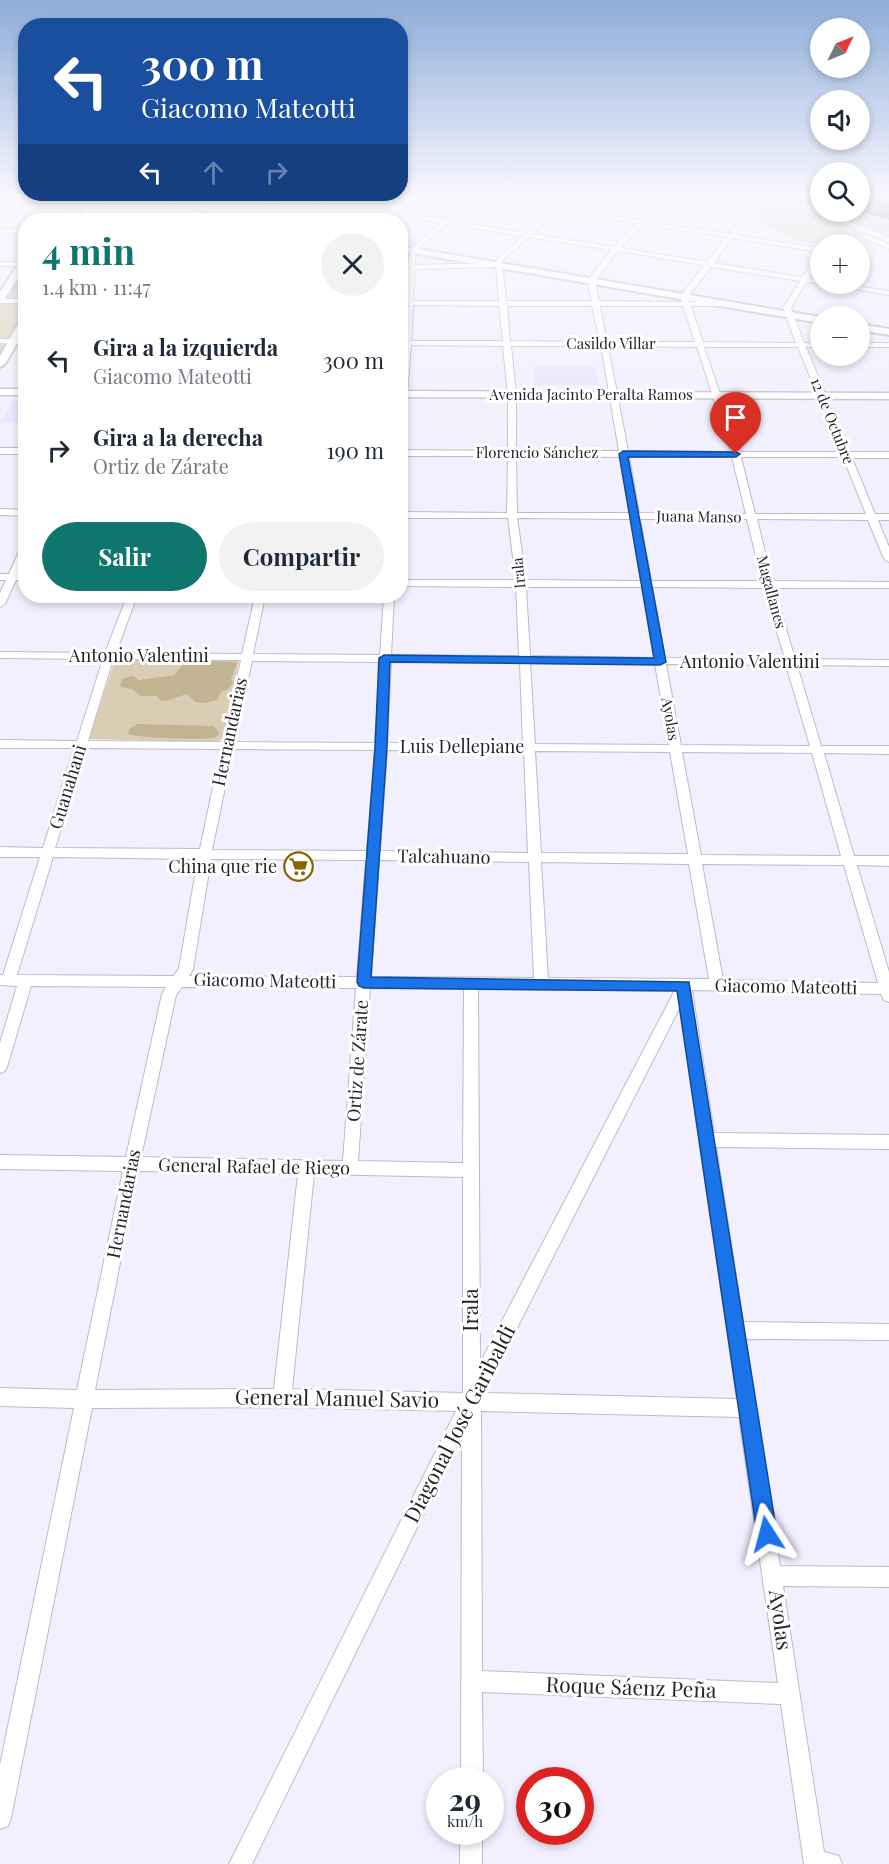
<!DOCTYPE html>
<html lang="es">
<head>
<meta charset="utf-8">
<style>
  :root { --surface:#fff; --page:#f2f2f3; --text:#1f2937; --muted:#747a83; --accent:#0f766e }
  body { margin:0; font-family:"Playfair Display",serif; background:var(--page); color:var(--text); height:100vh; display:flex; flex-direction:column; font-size:22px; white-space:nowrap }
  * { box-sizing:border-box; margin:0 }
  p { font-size:20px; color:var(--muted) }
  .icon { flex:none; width:33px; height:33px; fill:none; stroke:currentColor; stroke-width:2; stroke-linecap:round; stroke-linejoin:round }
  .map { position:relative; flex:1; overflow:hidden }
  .details { position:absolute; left:18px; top:213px; width:390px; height:390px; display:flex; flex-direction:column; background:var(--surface); border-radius:24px; box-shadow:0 3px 9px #0003 }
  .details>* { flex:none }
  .guide { position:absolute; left:18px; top:18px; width:390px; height:183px; border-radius:24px; box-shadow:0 3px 9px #0003; background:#1a4fa0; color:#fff; overflow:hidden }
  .needle { width:39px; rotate:47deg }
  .controls { position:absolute; left:810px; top:18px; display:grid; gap:12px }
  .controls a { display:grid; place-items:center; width:60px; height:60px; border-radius:50%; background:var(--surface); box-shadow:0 3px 9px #0003; font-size:30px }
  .speed { position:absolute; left:426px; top:1767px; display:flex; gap:12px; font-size:30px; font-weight:700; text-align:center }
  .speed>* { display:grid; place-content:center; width:78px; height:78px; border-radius:50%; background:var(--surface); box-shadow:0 3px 9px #0003; line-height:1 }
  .speed small { font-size:15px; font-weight:400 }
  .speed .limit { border:9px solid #d22; background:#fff; color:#111 }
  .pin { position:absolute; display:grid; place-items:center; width:51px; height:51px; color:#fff; margin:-62px -26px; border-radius:50% 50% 50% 0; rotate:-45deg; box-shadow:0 0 6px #0007 }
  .pin .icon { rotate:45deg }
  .me { position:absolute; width:66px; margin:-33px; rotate:351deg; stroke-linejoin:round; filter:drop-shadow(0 0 4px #0008) }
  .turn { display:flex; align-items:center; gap:21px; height:126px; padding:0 24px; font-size:27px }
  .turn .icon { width:78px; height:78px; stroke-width:2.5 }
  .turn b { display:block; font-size:42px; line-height:51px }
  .lanes { display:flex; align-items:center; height:57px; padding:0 24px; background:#0003; justify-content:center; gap:30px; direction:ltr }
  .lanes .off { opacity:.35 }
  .round { display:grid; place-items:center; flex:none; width:63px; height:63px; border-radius:32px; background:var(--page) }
  .overview { display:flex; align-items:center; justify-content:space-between; height:102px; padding:0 24px }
  h1 { font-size:36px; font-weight:700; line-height:45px; color:var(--accent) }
  .primary-button { display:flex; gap:12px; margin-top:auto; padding:12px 24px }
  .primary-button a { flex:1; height:69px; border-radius:36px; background:var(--accent); color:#fff; font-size:24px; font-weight:700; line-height:69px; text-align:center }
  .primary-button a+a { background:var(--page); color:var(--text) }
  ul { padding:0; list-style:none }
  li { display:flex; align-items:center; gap:18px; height:90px; padding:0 24px }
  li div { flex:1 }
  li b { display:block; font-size:22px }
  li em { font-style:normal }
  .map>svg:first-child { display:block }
  .built { fill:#e8e3fd }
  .green { fill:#d9ceb4 }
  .forest { fill:#c2b493 }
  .building { fill:#494656 }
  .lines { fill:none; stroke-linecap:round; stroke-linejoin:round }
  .pedestrian-casing { stroke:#bebacc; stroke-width:6 }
  .minor-casing { stroke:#bebacc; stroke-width:2 }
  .tertiary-casing { stroke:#bebacc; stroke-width:4 }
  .secondary-casing { stroke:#bebacc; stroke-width:3 }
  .pedestrian { stroke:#fff; stroke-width:4.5 }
  .minor { fill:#fff; fill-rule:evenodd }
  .tertiary { fill:#fff; fill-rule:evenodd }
  .secondary { fill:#fff; fill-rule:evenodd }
  .route { fill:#1a73e8; stroke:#114b97; stroke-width:1.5 }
  .labels { text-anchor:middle; stroke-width:6; stroke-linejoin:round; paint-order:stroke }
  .far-street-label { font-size:15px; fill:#26242b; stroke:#fff }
  .street-label { font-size:18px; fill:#26242b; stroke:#fff }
  .poi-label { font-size:18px; fill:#26242b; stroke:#fff; text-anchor:end }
  .near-street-label { font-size:21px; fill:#26242b; stroke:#fff }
</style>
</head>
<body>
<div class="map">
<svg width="889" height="1864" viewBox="0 0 889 1864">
  <rect width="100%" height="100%" fill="#f2effe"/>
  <path class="built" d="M 533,366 L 595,367 L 599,385 L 535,385 Z
    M 13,400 L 25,400 L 25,415 L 22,422 L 2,422 Z"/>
  <path class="green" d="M 690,196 L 820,196 L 820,212 L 860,212 L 860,196 L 889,196 L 889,240 C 863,229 855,239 829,243 C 806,247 777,233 758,221 L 756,216 L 762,206 Z
    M 63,202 L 89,202 L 79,220 L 52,220 Z
    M 25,264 L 25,313 L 3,353 L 0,353 L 0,305 Z
    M 115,659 L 239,661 L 223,739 L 215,742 L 89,739 Z"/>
  <path class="forest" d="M 187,660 L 236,662 L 237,664 L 231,678 L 233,683 L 228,689 L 221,692 L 217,700 L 204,703 L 195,702 L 187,694 L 166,701 L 160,700 L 157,696 L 141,696 L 132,689 L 120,687 L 122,679 L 132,676 L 139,680 L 174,675 Z
    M 138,724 L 213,726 L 220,733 C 217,736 217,737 212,738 C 202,740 135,738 128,734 L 130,728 Z"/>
  <path class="building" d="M 860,196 L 880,196 L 889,199 L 889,220 L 860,212 Z"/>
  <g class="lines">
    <defs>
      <path id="pedestrian" d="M 780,196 L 889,240"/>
      <path id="minor" d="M 14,196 L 20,196 L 18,199 L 173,200 L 176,202 L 173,204 L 15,203 L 0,223 L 0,216 L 9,203 L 0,203 L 0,199 L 12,199 Z
        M 280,196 L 296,196 L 361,206 L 375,196 L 382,196 L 367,207 L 444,219 L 469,196 L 482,196 L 555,207 L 568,196 L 574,196 L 561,208 L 639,220 L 661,196 L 679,196 L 754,207 L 735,235 L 820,248 L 820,259 L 809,278 L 820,280 L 820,284 L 823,284 L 806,282 L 791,308 L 804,343 L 820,343 L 820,347 L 806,347 L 849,452 L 889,452 L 889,458 L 852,458 L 875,514 L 889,514 L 889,520 L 878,520 L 889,547 L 889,562 L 884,559 L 868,520 L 757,519 L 772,581 L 889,582 L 889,588 L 774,588 L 795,659 L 889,660 L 889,666 L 797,665 L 821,746 L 889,746 L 889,754 L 824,753 L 854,856 L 889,856 L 889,866 L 857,865 L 889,972 L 889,1002 L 884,1000 L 881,994 L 692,990 L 714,1133 L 889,1135 L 889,1149 L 716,1147 L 743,1322 L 889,1324 L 889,1340 L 745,1339 L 780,1566 L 889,1567 L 889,1587 L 783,1586 L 824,1852 L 839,1856 L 842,1864 L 804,1864 L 781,1704 L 482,1692 L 483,1780 L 461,1780 L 462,1436 L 252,1864 L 229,1864 L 456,1411 L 282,1407 L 92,1408 L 11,1818 L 8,1826 L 0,1829 L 0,1765 L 74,1408 L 0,1406 L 0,1388 L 77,1390 L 123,1171 L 0,1169 L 0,1155 L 126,1157 L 162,994 L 166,987 L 31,986 L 7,1067 L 5,1071 L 0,1073 L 0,1043 L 17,986 L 0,985 L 0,975 L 3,975 L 40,857 L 0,857 L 0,847 L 43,848 L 74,748 L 0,748 L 0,740 L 77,741 L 103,659 L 0,658 L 0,652 L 105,653 L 127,596 L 137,596 L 116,653 L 242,654 L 255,596 L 265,596 L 253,654 L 380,655 L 384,596 L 394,596 L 391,655 L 519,656 L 516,587 L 400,586 L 400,580 L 516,580 L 508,518 L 400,518 L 400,512 L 507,513 L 508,456 L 400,456 L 400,450 L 508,451 L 508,395 L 503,346 L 411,345 L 404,433 L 400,435 L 403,345 L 400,345 L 400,341 L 403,341 L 405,305 L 400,305 L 400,301 L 405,301 L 408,269 L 400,269 L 400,265 L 408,265 L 411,249 L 440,223 L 363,210 L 349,220 L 342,220 L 356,209 L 286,198 L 250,220 L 243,220 ZM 666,197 L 668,198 L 748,209 L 729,234 L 645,221 ZM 476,199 L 551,210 L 526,233 L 451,221 ZM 558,211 L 636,223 L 614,247 L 533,234 ZM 447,224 L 522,236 L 497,259 L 496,263 L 415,265 L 416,251 ZM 642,224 L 726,237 L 707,262 L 621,248 ZM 529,237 L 611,250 L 587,281 L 592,301 L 506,301 L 502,261 ZM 732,238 L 820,252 L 802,277 L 714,263 ZM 618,251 L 704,265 L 680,297 L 682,302 L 599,301 L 595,281 ZM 496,267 L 499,301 L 413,301 L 415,269 ZM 711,267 L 800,281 L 783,308 L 796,343 L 703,342 L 691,306 L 728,306 L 732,304 L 728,302 L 689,302 L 688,297 ZM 413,305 L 499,306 L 503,341 L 411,341 ZM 507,306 L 592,306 L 600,342 L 510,341 ZM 600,306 L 683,306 L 695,342 L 607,342 ZM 511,346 L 601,346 L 619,451 L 516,451 L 516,395 ZM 608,346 L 697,347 L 731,452 L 628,451 ZM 704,347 L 798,347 L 841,452 L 740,452 ZM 516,456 L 620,457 L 630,513 L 517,513 ZM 629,457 L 732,457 L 746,514 L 639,513 ZM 741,457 L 843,457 L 866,514 L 755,514 ZM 517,518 L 631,519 L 641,581 L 526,580 ZM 640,519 L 747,519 L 762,581 L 651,581 ZM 526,587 L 642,587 L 654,658 L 530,656 ZM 652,587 L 764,588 L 785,659 L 665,658 ZM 113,659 L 241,660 L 223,742 L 88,741 ZM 252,661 L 380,662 L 375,743 L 235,742 ZM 391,662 L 520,663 L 523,744 L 387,743 ZM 530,663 L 655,664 L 669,745 L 535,744 ZM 666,664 L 786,665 L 810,746 L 681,745 ZM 86,748 L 221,749 L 200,849 L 55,848 ZM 233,749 L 375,750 L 367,851 L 212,850 ZM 387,750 L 524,751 L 528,853 L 380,851 ZM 535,751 L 670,752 L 688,854 L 541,853 ZM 682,752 L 812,753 L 841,856 L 701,855 ZM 53,857 L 198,859 L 179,968 L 174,976 L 17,975 ZM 211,859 L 366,860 L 357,977 L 189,976 L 193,969 ZM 379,860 L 529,862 L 534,978 L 371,977 ZM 541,862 L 689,864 L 709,979 L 548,978 ZM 702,864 L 844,865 L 878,983 L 723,980 ZM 182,987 L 356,988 L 343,1161 L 141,1157 L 176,995 ZM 370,988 L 464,989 L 463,1163 L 358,1161 ZM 478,989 L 675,990 L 480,1363 ZM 680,1007 L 737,1399 L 484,1393 ZM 138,1171 L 298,1174 L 274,1389 L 95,1390 ZM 314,1174 L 463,1177 L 463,1393 L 292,1389 ZM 481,1411 L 739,1417 L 778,1683 L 482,1671 Z
        M 170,207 L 173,209 L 168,220 L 162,220 L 167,209 Z
        M 0,229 L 26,229 L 26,233 L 0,233 Z
        M 867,235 L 889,244 L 889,249 L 866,239 L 846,244 L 837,244 Z
        M 0,262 L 26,262 L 26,266 L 0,266 Z
        M 826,284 L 841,284 L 889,291 L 889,295 Z
        M 0,299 L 26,299 L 26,303 L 0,303 Z
        M 0,339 L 26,340 L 26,344 L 0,343 Z
        M 860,343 L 889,343 L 889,347 L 860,347 Z
        M 0,448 L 26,448 L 26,454 L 0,454 Z
        M 0,509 L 26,510 L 26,516 L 0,515 Z
        M 26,544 L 26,559 L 19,574 L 26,574 L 26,580 L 16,580 L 5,604 L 0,607 L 0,593 L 6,580 L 0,580 L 0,574 L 9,574 L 21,547 Z
        M 460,1832 L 482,1832 L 482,1864 L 460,1864 Z"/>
      <path id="tertiary" d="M 61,196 L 69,196 L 54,220 L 46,220 Z
        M 92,196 L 100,196 L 86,220 L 78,220 Z
        M 172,196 L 180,196 L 175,207 L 242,220 L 226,220 L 167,211 Z
        M 400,246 L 820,317 L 820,323 L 400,251 Z
        M 23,257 L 26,257 L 26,266 L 3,301 L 0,302 L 0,292 Z
        M 26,316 L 26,328 L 5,364 L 0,367 L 0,356 L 21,319 Z
        M 860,324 L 889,329 L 889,335 L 860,330 Z"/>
      <path id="secondary" d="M 0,389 L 26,389 L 26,395 L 0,395 Z
        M 400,391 L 889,393 L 889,399 L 400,397 Z"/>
    </defs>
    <use href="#pedestrian" class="pedestrian-casing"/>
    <use href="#minor" class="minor-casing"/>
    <use href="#tertiary" class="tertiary-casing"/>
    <use href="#secondary" class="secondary-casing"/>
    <use href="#pedestrian" class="pedestrian"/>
    <use href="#minor" class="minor"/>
    <use href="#tertiary" class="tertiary"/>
    <use href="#secondary" class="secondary"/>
  </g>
  <linearGradient id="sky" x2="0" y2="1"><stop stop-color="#8dacd8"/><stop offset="0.43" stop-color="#f9f8ff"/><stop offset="1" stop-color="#f9f8ff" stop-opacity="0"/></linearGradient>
  <rect width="889" height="457" fill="url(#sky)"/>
  <path class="route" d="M 623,451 L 736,452 L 740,454 L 736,457 L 628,457 L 666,662 L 660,665 L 390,662 L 387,747 L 371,977 L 689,982 L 777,1534 L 774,1541 L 767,1544 L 760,1541 L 757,1534 L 677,991 L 364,988 L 359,986 L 357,982 L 375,747 L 379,658 L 384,655 L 654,658 L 619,454 Z"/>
  <defs>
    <symbol id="supermarket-ring" viewBox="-11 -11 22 22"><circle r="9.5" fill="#fff" stroke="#856600" stroke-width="1.5"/><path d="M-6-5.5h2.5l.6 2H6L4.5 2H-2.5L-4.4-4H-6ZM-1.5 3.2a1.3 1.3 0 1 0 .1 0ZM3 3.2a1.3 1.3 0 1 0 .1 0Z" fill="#856600"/></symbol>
  </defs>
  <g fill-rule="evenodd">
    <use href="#supermarket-ring" x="282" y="850" width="33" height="33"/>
  </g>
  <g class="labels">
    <g class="far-street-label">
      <text x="611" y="349">Casildo Villar</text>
      <text x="591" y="400">Avenida Jacinto Peralta Ramos</text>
      <text transform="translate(832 421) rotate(68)" y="5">12 de Octubre</text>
      <text x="537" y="458">Florencio Sánchez</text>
      <text transform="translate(699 517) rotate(1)" y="5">Juana Manso</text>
      <text transform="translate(519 573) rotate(-96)" y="5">Irala</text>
      <text transform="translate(771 592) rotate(75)" y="5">Magallanes</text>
      <text transform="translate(670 719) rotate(80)" y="5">Ayolas</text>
    </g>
    <g class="street-label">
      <text x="139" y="662">Antonio Valentini</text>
      <text x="750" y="668">Antonio Valentini</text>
      <text transform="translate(230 732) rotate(-78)" y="6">Hernandarias</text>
      <text x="462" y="753">Luis Dellepiane</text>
      <text transform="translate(68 787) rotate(-73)" y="6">Guanahani</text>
      <text transform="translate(444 857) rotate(1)" y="6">Talcahuano</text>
      <text transform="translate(265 981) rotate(1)" y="6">Giacomo Mateotti</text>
      <text transform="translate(786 987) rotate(1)" y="6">Giacomo Mateotti</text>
      <text transform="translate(358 1061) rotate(-86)" y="6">Ortiz de Zárate</text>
      <text transform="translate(254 1167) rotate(1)" y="6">General Rafael de Riego</text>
      <text transform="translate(124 1204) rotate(-79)" y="6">Hernandarias</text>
    </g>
    <g class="poi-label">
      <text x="277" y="873">China que rie</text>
    </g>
    <g class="near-street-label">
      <text transform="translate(471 1310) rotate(-90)" y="7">Irala</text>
      <text transform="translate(337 1399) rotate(1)" y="7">General Manuel Savio</text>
      <text transform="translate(460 1424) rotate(-63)" y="7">Diagonal José Garibaldi</text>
      <text transform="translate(780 1620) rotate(82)" y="7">Ayolas</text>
      <text transform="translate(631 1688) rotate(2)" y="7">Roque Sáenz Peña</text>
    </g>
  </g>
</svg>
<div class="controls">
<a><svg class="needle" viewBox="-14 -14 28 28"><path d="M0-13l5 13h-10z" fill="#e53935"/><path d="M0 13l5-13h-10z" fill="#747a83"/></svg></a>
<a><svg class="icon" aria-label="sound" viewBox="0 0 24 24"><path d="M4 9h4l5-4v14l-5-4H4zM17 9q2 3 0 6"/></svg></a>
<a><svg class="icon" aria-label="search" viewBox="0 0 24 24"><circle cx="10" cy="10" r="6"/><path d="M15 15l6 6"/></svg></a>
<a>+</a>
<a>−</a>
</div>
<div class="speed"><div>29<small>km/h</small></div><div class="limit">30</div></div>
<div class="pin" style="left:736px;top:454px;background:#d93025"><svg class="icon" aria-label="arrive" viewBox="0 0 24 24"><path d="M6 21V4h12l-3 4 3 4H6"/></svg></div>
<svg class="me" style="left:767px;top:1534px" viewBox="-20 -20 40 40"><path d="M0-17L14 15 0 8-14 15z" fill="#1a73e8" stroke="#fff" stroke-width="4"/></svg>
<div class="guide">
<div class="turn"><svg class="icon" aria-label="left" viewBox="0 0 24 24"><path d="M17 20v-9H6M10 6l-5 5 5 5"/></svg><div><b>300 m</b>Giacomo Mateotti</div></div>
<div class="lanes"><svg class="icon" aria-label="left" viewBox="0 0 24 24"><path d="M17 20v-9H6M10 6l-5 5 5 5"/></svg><svg class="icon off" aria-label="ahead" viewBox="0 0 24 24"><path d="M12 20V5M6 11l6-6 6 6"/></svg><svg class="icon off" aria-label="right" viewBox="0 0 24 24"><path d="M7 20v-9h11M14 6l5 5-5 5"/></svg></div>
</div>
<section class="details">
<div class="overview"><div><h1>4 min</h1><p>1.4 km · 11:47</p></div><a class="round"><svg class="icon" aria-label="close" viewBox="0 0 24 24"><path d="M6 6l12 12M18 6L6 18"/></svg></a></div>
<ul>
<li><svg class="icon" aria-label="left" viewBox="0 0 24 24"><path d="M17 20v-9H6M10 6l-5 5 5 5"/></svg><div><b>Gira a la izquierda</b><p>Giacomo Mateotti</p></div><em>300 m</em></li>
<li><svg class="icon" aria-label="right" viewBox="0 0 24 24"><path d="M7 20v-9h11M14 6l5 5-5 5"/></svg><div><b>Gira a la derecha</b><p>Ortiz de Zárate</p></div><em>190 m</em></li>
</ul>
<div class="primary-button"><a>Salir</a><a>Compartir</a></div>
</section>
</div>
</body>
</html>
